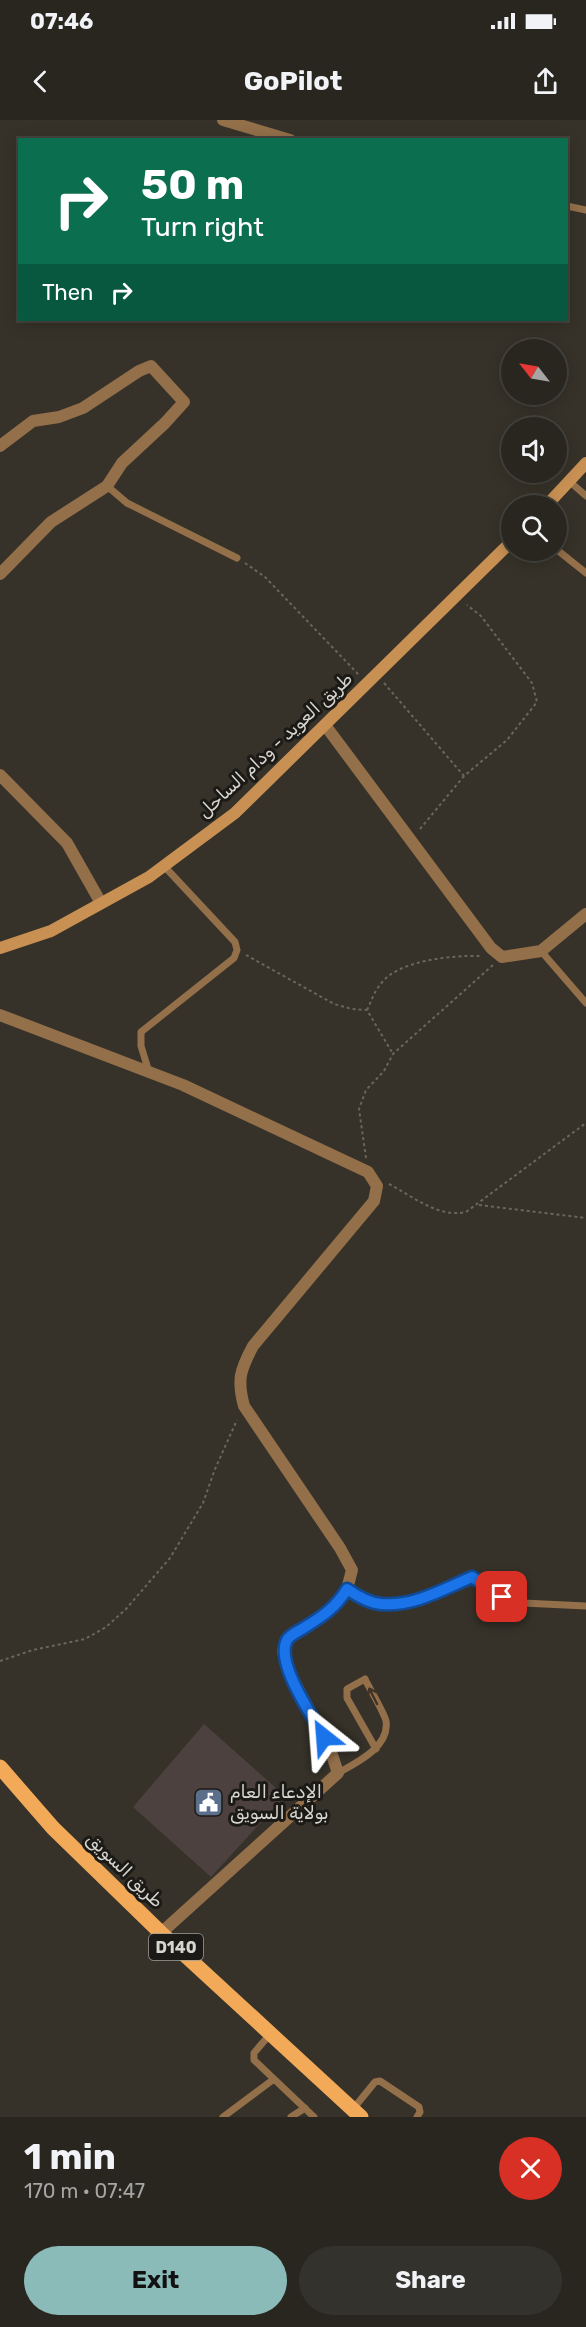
<!DOCTYPE html>
<html lang="en">
<head>
<meta charset="utf-8">
<style>
  :root { --surface:#28261f; --page:#34322c; --text:#f1f3f6; --muted:#a5a5a4; --line:#44433d; --accent:#8bbbb9 }
  body { margin:0; font-family:Rubik,Vazirmatn,sans-serif; background:var(--page); color:var(--text); height:100vh; display:flex; flex-direction:column; font-size:22px; white-space:nowrap }
  * { box-sizing:border-box; margin:0 }
  p { font-size:20px; color:var(--muted) }
  .icon { flex:none; width:33px; height:33px; fill:none; stroke:currentColor; stroke-width:2; stroke-linecap:round; stroke-linejoin:round }
  .map { position:relative; height:1997px; overflow:hidden }
  .side { display:flex; flex-direction:column; background:var(--surface); flex:1 }
  .side>* { flex:none }
  .top-card { position:absolute; left:18px; top:18px; width:550px; height:183px; border-radius:0px; box-shadow:0 3px 15px #0003,0 0 0 2px var(--line); background:#0b6e4f; color:#fff; overflow:hidden }
  .needle { width:39px; rotate:301deg }
  .controls { position:absolute; left:501px; top:219px; display:grid; gap:12px }
  .controls a { display:grid; place-items:center; width:66px; height:66px; border-radius:50%; background:var(--surface); box-shadow:0 3px 15px #0003,0 0 0 2px var(--line); font-size:30px }
  .pin { position:absolute; display:grid; place-items:center; width:51px; height:51px; color:#fff; margin:-26px; border-radius:12px; box-shadow:0 3px 9px #0006 }
  .me { position:absolute; width:66px; margin:-33px; rotate:332deg; stroke-linejoin:round; filter:drop-shadow(0 0 4px #0008) }
  .turn { display:flex; align-items:center; gap:21px; height:126px; padding:0 24px; font-size:27px }
  .turn .icon { width:78px; height:78px; stroke-width:2.5 }
  .turn b { display:block; font-size:42px; line-height:51px }
  .then { display:flex; align-items:center; height:57px; padding:0 24px; background:#0003; gap:12px; font-size:22px }
  .round { display:grid; place-items:center; flex:none; width:63px; height:63px; border-radius:32px; background:var(--page) }
  .head { display:flex; align-items:center; justify-content:space-between; height:102px; padding:0 24px }
  h1 { font-size:36px; font-weight:700; line-height:45px }
  .primary-button { display:flex; gap:12px; margin-top:auto; padding:12px 24px }
  .primary-button a { flex:1; height:69px; border-radius:36px; background:var(--accent); color:#111; font-size:24px; font-weight:700; line-height:69px; text-align:center }
  .primary-button a+a { background:var(--page); color:var(--text) }
  .status { display:flex; justify-content:space-between; align-items:center; height:42px; padding:0 30px; background:var(--surface); direction:ltr }
  .status svg { height:16px; fill:currentColor }
  header { display:flex; justify-content:space-between; align-items:center; height:78px; padding:0 24px; background:var(--surface); font-size:27px; font-weight:700 }
  .map>svg:first-child { display:block }
  .building { fill:#4c413e }
  .lines { fill:none; stroke-linecap:round; stroke-linejoin:round }
  .path { stroke:#6a665e; stroke-width:2; stroke-dasharray:3 3; stroke-linecap:butt }
  .service { stroke:#936f4a; stroke-width:7 }
  .minor { stroke:#936f4a; stroke-width:12 }
  .secondary { stroke:#c89053; stroke-width:12 }
  .primary { stroke:#f2a958; stroke-width:15 }
  .oneway { stroke:#403426 }
  .route-casing { stroke:#114b97; stroke-width:15 }
  .route { stroke:#1a73e8; stroke-width:10 }
  .labels { text-anchor:middle; stroke-width:6; stroke-linejoin:round; paint-order:stroke }
  .shield { fill:#1c1a16; stroke:#9f9d98; stroke-width:1.5 }
  .shield-label { font-size:16px; font-weight:bold; fill:#d7d5cf }
  .street-label { font-size:18px; fill:#d7d5cf; stroke:#1c1a16 }
  .poi-label { font-size:18px; fill:#d7d5cf; stroke:#1c1a16; text-anchor:start }
</style>
</head>
<body>
<div class="status"><b>07:46</b><svg viewBox="0 0 49 12"><path d="M0 12V9h3v3zM5 12V6h3v6zM10 12V3h3v9zM15 12V0h3v12zM26 1h20v11H26zM47 4h2v5h-2z"/></svg></div>
<header><svg class="icon" aria-label="back" viewBox="0 0 24 24"><path d="M15 5l-7 7 7 7"/></svg>GoPilot<svg class="icon" aria-label="share" viewBox="0 0 24 24"><path d="M12 15V3M7 8l5-5 5 5M5 13v7h14v-7"/></svg></header>
<div class="map">
<svg width="586" height="1997" viewBox="0 0 586 1997">
  <rect width="100%" height="100%" fill="#363229"/>
  <path class="building" d="M 204,1604 L 285,1676 L 211,1757 L 133,1687 Z"/>
  <g class="lines">
    <path class="path" d="M 245,443 L 265,457 L 359,555
      M 384,563 L 464,656 L 507,620 L 537,582 L 532,563 L 481,496 L 467,485
      M 420,709 L 464,656
      M 246,835 L 334,884 L 352,889 L 367,890 L 393,934
      M 367,890 C 371,882 374,872 380,865 C 396,840 454,835 481,836
      M 366,1038 L 359,989 L 366,970 L 384,951 L 393,934 L 493,845
      M 389,1064 C 414,1077 438,1098 466,1092 L 586,1003
      M 479,1085 L 586,1098
      M 0,1541 L 33,1530 L 85,1519 L 106,1507 L 126,1489 L 170,1438 L 203,1383 L 215,1349 L 237,1300"/>
    <path class="service" d="M 567,86 L 586,90
      M 569,361 L 586,376
      M 107,366 L 127,383 L 237,438
      M 556,429 L 586,453
      M 541,831 L 586,883
      M 149,952 L 141,926 L 141,912 L 234,838 L 237,830 L 235,822 L 164,746
      M 347,1469 C 357,1476 369,1483 381,1484 C 413,1487 444,1469 472,1457 L 502,1477 L 523,1483 L 586,1486
      M 338,1653 C 356,1643 390,1627 386,1601 C 384,1592 369,1568 365,1559 L 347,1569 L 347,1578 L 376,1629
      M 271,1913 L 254,1933 L 254,1940 L 314,1997
      M 353,1989 L 375,1962 L 380,1961 L 419,1987 L 420,1992 L 417,1997
      M 223,1997 L 274,1959
      M 291,1997 L 305,1988"/>
    <path class="minor" d="M 223,0 L 290,20
      M 0,326 L 33,301 L 59,297 L 83,288 L 139,251 L 151,246 L 184,282 L 165,303 L 122,343 L 107,366 L 51,402 L 0,454
      M 325,605 L 491,828 L 502,837 L 541,831 L 586,794
      M 0,655 L 67,723 L 101,783
      M 0,895 L 183,965 L 368,1052 L 377,1066 L 374,1081 L 253,1226 C 240,1250 237,1260 244,1286 L 340,1428 L 352,1450 L 347,1469 L 341,1479 L 327,1493 L 288,1517 L 283,1531 L 287,1548 L 330,1629 L 338,1653 L 161,1813"/>
    <path class="secondary" d="M 546,386 L 586,343
      M 0,828 L 51,811 L 149,757 L 235,693 L 512,421"/>
    <path class="primary" d="M 0,1647 L 53,1708 L 161,1813 L 361,1997"/>
  </g>
  <defs><path id="oneway-shaft" d="M-6 0H5M1.5-3L5.5 0L1.5 3" fill="none" stroke-width="1.6" stroke-linecap="round" stroke-linejoin="round" transform="scale(1.5)"/></defs>
  <use class="oneway" href="#oneway-shaft" transform="translate(373 1576) rotate(-117)"/>
  <g class="lines">
    <defs>
      <path id="route" d="M 324,1617 C 312,1595 275,1543 287,1520 C 290,1515 297,1512 302,1509 C 320,1498 336,1488 347,1469 C 357,1476 369,1483 381,1484 C 413,1487 444,1469 472,1457 L 502,1477"/>
    </defs>
    <use href="#route" class="route-casing"/>
    <use href="#route" class="route"/>
  </g>
  <defs>
    <symbol id="civic-square" viewBox="-11 -11 22 22"><rect x="-9" y="-9" width="18" height="18" rx="4" fill="#5c6f8a" stroke="#1c1a16"/><path d="M-.6-6.5H3V-4.5H.6V-3L4-1V1h2V6H-6V1h2V-1L-.6-3ZM-1.2 2.5V6h2.4V2.5Z" fill="#fff"/></symbol>
  </defs>
  <g fill-rule="evenodd">
    <use href="#civic-square" x="192" y="1666" width="33" height="33"/>
  </g>
  <g class="labels">
    <rect class="shield" x="149" y="1814" width="54" height="26" rx="4.5"/>
    <g class="shield-label">
      <text x="176" y="1833">D140</text>
    </g>
    <g class="street-label">
      <text transform="translate(275 625) rotate(-43)" y="6">طريق العويد - ودام الساحل</text>
      <text transform="translate(125 1750) rotate(44)" y="6">طريق السويق</text>
    </g>
    <g class="poi-label">
      <text x="230" y="1678">الإدعاء العام<tspan x="230" dy="21">بولاية السويق</tspan></text>
    </g>
  </g>
</svg>
<div class="controls">
<a><svg class="needle" viewBox="-14 -14 28 28"><path d="M0-13l5 13h-10z" fill="#e53935"/><path d="M0 13l5-13h-10z" fill="#a5a5a4"/></svg></a>
<a><svg class="icon" aria-label="sound" viewBox="0 0 24 24"><path d="M4 9h4l5-4v14l-5-4H4zM17 9q2 3 0 6"/></svg></a>
<a><svg class="icon" aria-label="search" viewBox="0 0 24 24"><circle cx="10" cy="10" r="6"/><path d="M15 15l6 6"/></svg></a>
</div>
<div class="pin" style="left:502px;top:1477px;background:#d93025"><svg class="icon" aria-label="arrive" viewBox="0 0 24 24"><path d="M6 21V4h12l-3 4 3 4H6"/></svg></div>
<svg class="me" style="left:324px;top:1617px" viewBox="-20 -20 40 40"><path d="M0-17L14 15 0 8-14 15z" fill="#1a73e8" stroke="#fff" stroke-width="4"/></svg>
<div class="top-card">
<div class="turn"><svg class="icon" aria-label="right" viewBox="0 0 24 24"><path d="M7 20v-9h11M14 6l5 5-5 5"/></svg><div><b>50 m</b>Turn right</div></div>
<div class="then">Then<svg class="icon" aria-label="right" viewBox="0 0 24 24"><path d="M7 20v-9h11M14 6l5 5-5 5"/></svg></div>
</div>
</div>
<section class="side">
<div class="head"><div><h1>1 min</h1><p>170 m · 07:47</p></div><a class="round" style="background:#d93025;color:#fff"><svg class="icon" aria-label="close" viewBox="0 0 24 24"><path d="M6 6l12 12M18 6L6 18"/></svg></a></div>
<div class="primary-button"><a>Exit</a><a>Share</a></div>
</section>
</body>
</html>
